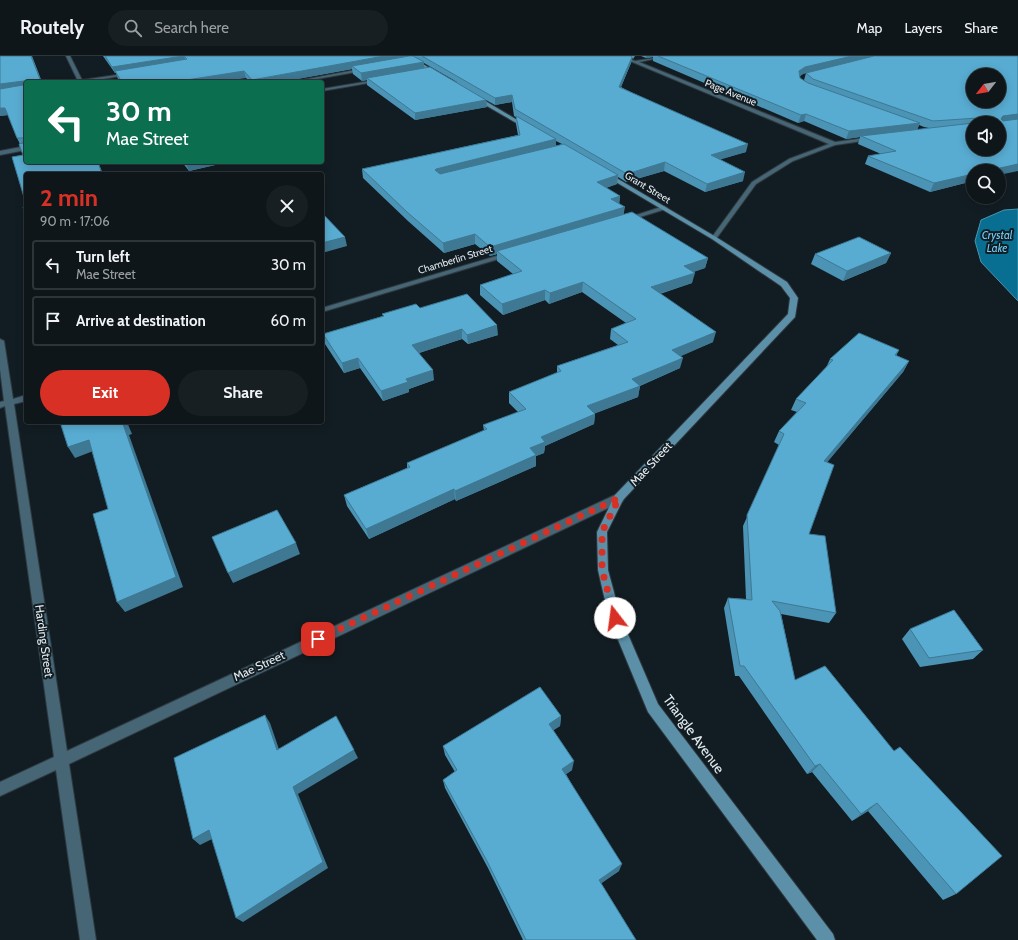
<!DOCTYPE html>
<html lang="en">
<head>
<meta charset="utf-8">
<style>
  :root { --surface:#0e161a; --page:#171f23; --text:#f1f3f6; --muted:#9b9fa2; --line:#2e3539; --accent:#d93025 }
  body { margin:0; font-family:Cabin,sans-serif; background:var(--page); color:var(--text); height:100vh; display:flex; flex-direction:column; font-size:15px; white-space:nowrap }
  * { box-sizing:border-box; margin:0 }
  p { font-size:13px; color:var(--muted) }
  .icon { flex:none; width:22px; height:22px; fill:none; stroke:currentColor; stroke-width:2; stroke-linecap:round; stroke-linejoin:round }
  .map { position:relative; flex:1; overflow:hidden }
  .details { position:absolute; left:24px; top:116px; width:300px; height:252px; display:flex; flex-direction:column; background:var(--surface); border-radius:4px; box-shadow:0 2px 10px #0003,0 0 0 1px var(--line) }
  .details>* { flex:none }
  .top-card { position:absolute; left:24px; top:24px; width:300px; height:84px; border-radius:4px; box-shadow:0 2px 10px #0003,0 0 0 1px var(--line); background:#0b6e4f; color:#fff; overflow:hidden }
  .needle { width:26px; rotate:239deg }
  .fabs { position:absolute; left:966px; top:12px; display:grid; gap:8px }
  .fabs a { display:grid; place-items:center; width:40px; height:40px; border-radius:50%; background:var(--surface); box-shadow:0 2px 10px #0003,0 0 0 1px var(--line); font-size:20px }
  .pin { position:absolute; display:grid; place-items:center; width:34px; height:34px; color:#fff; margin:-17px; border-radius:8px; box-shadow:0 2px 6px #0006 }
  .me { position:absolute; width:44px; margin:-22px; rotate:345deg; stroke-linejoin:round; filter:drop-shadow(0 0 3px #0008) }
  .turn { display:flex; align-items:center; gap:14px; height:84px; padding:0 16px; font-size:18px }
  .turn .icon { width:52px; height:52px; stroke-width:2.5 }
  .turn b { display:block; font-size:28px; line-height:34px }
  .round { display:grid; place-items:center; flex:none; width:42px; height:42px; border-radius:21px; background:var(--page) }
  .head { display:flex; align-items:center; justify-content:space-between; height:68px; padding:0 16px }
  h1 { font-size:24px; font-weight:700; line-height:30px; color:var(--accent) }
  .cta { display:flex; gap:8px; margin-top:auto; padding:8px 16px }
  .cta a { flex:1; height:46px; border-radius:24px; background:var(--accent); color:#fff; font-size:16px; font-weight:700; line-height:46px; text-align:center }
  .cta a+a { background:var(--page); color:var(--text) }
  ul { padding:0; list-style:none }
  li { display:flex; align-items:center; gap:12px; height:50px; margin:0 8px 6px; padding:0 8px; border:2px solid var(--line); border-radius:4px }
  li div { flex:1 }
  li b { display:block; font-size:15px }
  li em { font-style:normal }
  header { display:flex; align-items:center; gap:24px; box-sizing:border-box; height:56px; padding:0 20px; background:var(--surface); border-bottom:1px solid var(--line) }
  header strong { font-size:19px }
  nav { display:flex; gap:22px; margin-inline-start:auto; font-size:14px }
  .search { width:280px; height:36px; background:var(--page); display:flex; align-items:center; gap:10px; box-sizing:border-box; padding:0 14px; border-radius:22px; color:var(--muted); font-size:15px }
  .map>svg:first-child { display:block }
  .water { fill:#086f92; stroke:#4a94ae }
  .lines { fill:none; stroke-linecap:round; stroke-linejoin:round }
  .lane-casing { stroke:#2f3a40; stroke-width:2 }
  .street-casing { stroke:#2f3a40; stroke-width:2 }
  .secondary-casing { stroke:#2f3a40; stroke-width:2 }
  .lane { fill:#466575; fill-rule:evenodd }
  .street { fill:#466575; fill-rule:evenodd }
  .secondary { fill:#5b90a8; fill-rule:evenodd }
  .wall { fill:#4c94b5; fill-rule:evenodd }
  .shaded-wall { fill:#3e7893 }
  .building { fill:#58acd2; stroke:#3e7893; fill-rule:evenodd }
  .route { stroke:#d93025; stroke-width:7; stroke-dasharray:0 12.6 }
  .labels { text-anchor:middle; stroke-width:4; stroke-linejoin:round; paint-order:stroke }
  .far-street-label { font-size:10px; fill:#e3ebef; stroke:#121d23 }
  .far-water-label { font-size:11px; font-style:italic; fill:#74cdf5; stroke:#121d23 }
  .street-label { font-size:12px; fill:#e3ebef; stroke:#121d23 }
  .near-street-label { font-size:14px; fill:#e3ebef; stroke:#121d23 }
</style>
</head>
<body>
<header>
<strong>Routely</strong>
<div class="search"><svg class="icon" aria-label="search" viewBox="0 0 24 24"><circle cx="10" cy="10" r="6"/><path d="M15 15l6 6"/></svg>Search here</div>
<nav><a>Map</a><a>Layers</a><a>Share</a></nav>
</header>
<div class="map">
<svg width="1018" height="884" viewBox="0 0 1018 884">
  <rect width="100%" height="100%" fill="#121d23"/>
  <path class="water" d="M 1018,153 L 1018,245 L 981,206 L 975,185 L 981,164 L 1004,154 Z"/>
  <g class="lines">
    <defs>
      <path id="lane" d="M 366,12 L 367,14 L 300,26 L 291,26 Z
        M 382,23 L 380,25 L 322,35 L 322,33 Z
        M 26,90 L 26,94 L 0,99 L 0,95 Z"/>
      <path id="street" d="M 66,0 L 70,0 L 82,24 L 130,17 L 132,18 L 86,26 L 76,26 L 78,25 Z
        M 618,0 L 623,0 L 635,5 L 668,0 L 639,6 L 835,86 L 873,81 L 876,83 L 835,89 L 793,105 L 756,128 L 716,183 L 712,183 L 712,181 L 752,126 L 789,103 L 829,88 Z
        M 664,150 L 667,152 L 666,153 L 627,165 L 624,163 Z
        M 510,196 L 513,198 L 512,199 L 322,256 L 322,252 Z
        M 0,283 L 4,285 L 13,343 L 26,339 L 26,345 L 14,348 L 67,695 L 615,439 L 619,438 L 624,442 L 623,445 L 69,708 L 96,884 L 80,884 L 56,714 L 0,740 L 0,726 L 54,701 L 5,350 L 0,352 L 0,346 L 4,345 L 0,313 Z"/>
      <path id="secondary" d="M 404,0 L 409,0 L 440,18 L 437,19 Z
        M 473,40 L 477,40 L 529,71 L 525,72 L 473,42 Z
        M 604,117 L 608,117 L 716,181 L 787,226 L 798,242 L 795,261 L 623,444 L 607,476 L 608,514 L 621,562 L 658,648 L 833,878 L 835,884 L 817,884 L 648,656 L 609,562 L 598,514 L 597,476 L 615,439 L 788,258 L 790,242 L 781,230 L 712,183 L 604,119 Z"/>
    </defs>
    <use href="#lane" class="lane-casing"/>
    <use href="#street" class="street-casing"/>
    <use href="#secondary" class="secondary-casing"/>
    <use href="#lane" class="lane"/>
    <use href="#street" class="street"/>
    <use href="#secondary" class="secondary"/>
  </g>
  <path class="wall" d="M 0,0 L 32,0 L 42,26 L 26,26 L 26,106 L 98,106 L 103,118 L 26,118 L 26,148 L 12,101 L 23,99 L 19,88 L 20,88 L 17,82 L 8,59 L 0,60 Z
    M 103,0 L 406,0 L 406,1 L 409,0 L 635,0 L 633,3 L 632,2 L 631,7 L 621,31 L 746,96 L 720,103 L 743,125 L 705,136 L 664,115 L 626,126 L 618,121 L 617,128 L 606,132 L 620,140 L 619,148 L 624,158 L 708,202 L 705,212 L 693,216 L 692,227 L 660,238 L 713,286 L 680,300 L 680,312 L 640,330 L 638,341 L 595,357 L 594,368 L 545,390 L 544,397 L 536,400 L 536,410 L 456,445 L 455,443 L 369,483 L 347,450 L 344,439 L 407,412 L 407,407 L 484,375 L 483,369 L 518,356 L 509,347 L 509,336 L 557,317 L 557,310 L 618,289 L 610,283 L 611,273 L 626,267 L 582,236 L 549,248 L 545,244 L 503,259 L 480,239 L 480,229 L 513,218 L 497,205 L 497,198 L 490,200 L 475,188 L 444,197 L 408,165 L 363,122 L 362,113 L 518,79 L 516,68 L 516,61 L 514,60 L 512,46 L 495,49 L 486,44 L 487,51 L 415,64 L 367,29 L 367,24 L 362,25 L 353,18 L 352,13 L 281,26 L 250,26 L 246,22 L 118,23 L 116,17 L 115,17 ZM 424,7 L 457,26 L 424,12 ZM 556,85 L 562,88 L 556,90 Z
    M 641,0 L 1018,0 L 973,115 L 973,125 L 930,136 L 865,108 L 868,100 L 881,98 L 858,88 L 860,81 L 846,83 L 804,65 L 798,67 L 653,5 L 653,1 L 646,2 ZM 806,17 L 804,24 L 808,28 L 800,22 L 800,20 L 803,18 ZM 919,69 L 924,71 L 929,72 L 917,74 Z
    M 182,106 L 223,106 L 224,107 L 189,115 Z
    M 891,197 L 886,207 L 843,225 L 811,208 L 815,198 Z
    M 420,252 L 498,279 L 468,288 L 462,283 L 419,297 L 434,324 L 409,333 L 409,336 L 383,345 L 360,312 L 344,317 L 325,288 L 323,278 L 383,260 L 382,258 Z
    M 899,294 L 896,300 L 909,305 L 903,316 L 827,406 L 809,478 L 836,557 L 829,567 L 781,558 L 795,624 L 956,838 L 943,844 L 868,755 L 852,765 L 812,716 L 807,718 L 739,620 L 735,620 L 724,552 L 728,542 L 746,543 L 743,470 L 779,389 L 774,386 L 779,375 L 797,356 L 791,354 L 796,343 L 826,312 L 830,303 Z
    M 910,573 L 983,594 L 973,603 L 920,611 L 902,583 Z
    M 561,660 L 560,670 L 553,674 L 572,714 L 566,718 L 619,815 L 601,827 L 636,884 L 523,884 L 488,812 L 445,732 L 443,724 L 455,716 L 445,699 L 443,690 Z"/>
  <path class="shaded-wall" d="M 184,0 L 186,7 L 115,15 L 116,17 L 115,17 L 112,11 Z
    M 384,0 L 406,0 L 406,3 L 352,10 L 352,13 L 281,26 L 253,26 L 252,24 Z
    M 646,0 L 653,0 L 653,1 L 646,2 Z
    M 852,0 L 878,0 L 803,18 L 797,22 L 799,15 L 805,11 Z
    M 632,1 L 631,7 L 618,38 L 619,31 Z
    M 424,6 L 424,14 L 367,22 L 367,24 L 362,25 L 361,17 Z
    M 244,15 L 246,22 L 220,26 L 174,26 Z
    M 24,25 L 26,30 L 0,35 L 0,28 Z
    M 512,39 L 512,46 L 495,49 L 495,42 Z
    M 486,44 L 487,51 L 415,64 L 415,57 Z
    M 0,52 L 5,52 L 8,59 L 0,60 Z
    M 806,58 L 804,65 L 798,67 L 801,59 Z
    M 1018,58 L 1018,66 L 999,67 L 1003,60 Z
    M 920,67 L 917,74 L 861,80 L 860,81 L 846,83 L 849,75 Z
    M 556,83 L 556,92 L 437,122 L 435,114 L 436,113 Z
    M 748,88 L 746,96 L 709,107 L 711,99 Z
    M 189,106 L 223,106 L 224,107 L 189,115 L 186,107 Z
    M 665,106 L 664,115 L 626,126 L 627,118 Z
    M 1018,108 L 1018,115 L 999,119 L 999,115 L 987,115 Z
    M 745,116 L 743,125 L 705,136 L 707,128 Z
    M 973,118 L 973,125 L 930,136 L 934,127 Z
    M 618,119 L 617,128 L 596,135 L 597,126 Z
    M 620,140 L 619,150 L 611,143 Z
    M 625,151 L 623,161 L 497,195 L 497,198 L 490,200 L 490,191 Z
    M 475,178 L 475,188 L 444,197 L 443,187 Z
    M 345,181 L 347,190 L 322,197 L 322,187 Z
    M 891,197 L 886,207 L 843,225 L 847,215 Z
    M 708,202 L 705,212 L 682,220 L 684,210 Z
    M 695,217 L 692,227 L 649,241 L 651,231 Z
    M 583,226 L 582,236 L 549,248 L 550,237 Z
    M 545,234 L 545,244 L 503,259 L 502,248 Z
    M 497,269 L 498,279 L 468,288 L 467,279 Z
    M 462,273 L 462,283 L 413,299 L 412,289 Z
    M 716,276 L 713,286 L 670,305 L 672,294 Z
    M 358,302 L 360,312 L 344,317 L 342,307 Z
    M 683,302 L 680,312 L 630,334 L 632,323 Z
    M 909,305 L 903,316 L 819,416 L 824,405 Z
    M 433,314 L 434,324 L 409,333 L 409,336 L 383,345 L 381,335 L 406,323 Z
    M 640,330 L 638,341 L 586,361 L 587,350 Z
    M 595,358 L 594,368 L 545,390 L 544,397 L 536,400 L 536,410 L 456,445 L 455,435 L 530,392 L 541,381 Z
    M 125,366 L 127,366 L 132,378 L 129,379 L 183,531 L 125,556 L 117,546 L 123,368 Z
    M 89,384 L 96,394 L 75,402 L 68,391 Z
    M 454,433 L 455,443 L 369,483 L 366,473 Z
    M 296,487 L 300,498 L 233,527 L 228,517 Z
    M 265,659 L 270,667 L 282,702 L 277,694 Z
    M 561,660 L 560,670 L 548,678 L 549,668 Z
    M 354,694 L 358,702 L 298,738 L 328,812 L 243,866 L 236,862 L 293,731 Z
    M 574,705 L 572,714 L 561,722 L 562,713 Z
    M 820,708 L 812,716 L 807,718 L 815,710 Z
    M 877,747 L 868,755 L 852,765 L 861,758 Z
    M 209,774 L 216,781 L 200,789 L 193,783 Z
    M 622,808 L 619,815 L 596,831 L 599,824 Z"/>
  <path class="building" d="M 0,0 L 31,0 L 41,26 L 26,26 L 26,106 L 98,106 L 102,118 L 26,118 L 26,148 L 12,101 L 23,99 L 19,88 L 23,87 L 24,82 L 17,82 L 5,52 L 0,52 L 0,33 L 23,29 L 24,25 L 0,28 Z
    M 105,0 L 183,0 L 112,11 Z
    M 184,0 L 384,0 L 252,24 L 244,15 L 174,26 L 101,26 L 120,23 L 115,15 L 187,3 Z
    M 409,0 L 413,0 L 424,6 L 361,17 L 352,10 Z
    M 422,0 L 631,0 L 632,1 L 619,31 L 748,88 L 711,99 L 745,116 L 707,128 L 665,106 L 627,118 L 515,53 L 512,39 L 495,42 Z
    M 658,0 L 852,0 L 805,11 L 799,15 L 800,22 L 808,27 L 920,67 L 849,75 L 806,58 L 801,59 Z
    M 874,0 L 1018,0 L 1018,58 L 1003,60 L 1001,63 L 1003,65 L 1018,63 L 1018,108 L 987,115 L 973,115 L 973,118 L 934,127 L 868,100 L 896,95 L 861,80 L 973,67 L 973,93 L 999,93 L 999,67 L 976,67 L 977,67 L 978,62 L 933,65 L 813,23 L 806,17 ZM 973,19 L 999,19 L 999,45 L 973,45 Z
    M 430,11 L 486,44 L 415,57 L 367,22 Z
    M 516,60 L 556,83 L 436,113 L 435,114 L 440,118 L 564,88 L 618,119 L 597,126 L 620,140 L 611,143 L 625,151 L 490,191 L 475,178 L 443,187 L 407,156 L 362,113 L 520,79 Z
    M 26,150 L 26,162 L 23,151 Z
    M 632,156 L 708,202 L 684,210 L 695,217 L 651,231 L 716,276 L 672,294 L 683,302 L 632,323 L 640,330 L 587,350 L 595,358 L 541,381 L 545,386 L 530,392 L 536,399 L 455,435 L 454,433 L 366,473 L 344,439 L 410,411 L 407,407 L 487,373 L 483,369 L 526,353 L 509,336 L 561,315 L 557,310 L 628,286 L 611,273 L 636,263 L 583,226 L 550,237 L 545,234 L 502,248 L 480,229 L 522,215 L 497,195 Z
    M 322,157 L 345,181 L 322,187 Z
    M 859,181 L 891,197 L 847,215 L 815,198 Z
    M 467,238 L 497,269 L 467,279 L 462,273 L 412,289 L 433,314 L 406,323 L 408,326 L 381,335 L 358,302 L 342,307 L 323,278 L 384,260 L 382,258 L 416,248 L 420,252 Z
    M 859,277 L 899,294 L 895,299 L 909,305 L 824,405 L 834,409 L 809,478 L 825,480 L 836,557 L 772,545 L 780,555 L 795,624 L 825,610 L 894,695 L 900,691 L 1002,800 L 956,838 L 877,747 L 861,758 L 820,708 L 815,710 L 744,610 L 740,610 L 728,542 L 752,544 L 747,459 L 784,378 L 779,375 L 806,347 L 796,343 L 833,304 L 830,303 Z
    M 60,366 L 125,366 L 126,367 L 123,368 L 176,521 L 117,546 L 93,458 L 108,453 L 89,384 L 68,391 Z
    M 277,454 L 296,487 L 228,517 L 212,481 Z
    M 954,554 L 983,594 L 929,602 L 910,573 Z
    M 540,631 L 561,660 L 549,668 L 574,705 L 562,713 L 622,808 L 599,824 L 636,884 L 526,884 L 487,805 L 443,724 L 457,714 L 443,690 Z
    M 265,659 L 277,694 L 336,660 L 354,694 L 293,731 L 323,806 L 236,862 L 209,774 L 193,783 L 174,702 Z"/>
  <g class="lines">
    <path class="route" d="M 318,583 L 619,442 L 602,476 L 602,514 L 615,562"/>
  </g>
  <g class="labels">
    <g class="far-street-label">
      <text transform="translate(731 36) rotate(22)" y="4">Page Avenue</text>
      <text transform="translate(648 131) rotate(31)" y="4">Grant Street</text>
      <text transform="translate(455 203) rotate(-17)" y="4">Chamberlin Street</text>
    </g>
    <g class="far-water-label">
      <text x="997" y="183">Crystal<tspan x="997" dy="13">Lake</tspan></text>
    </g>
    <g class="street-label">
      <text transform="translate(651 408) rotate(-47)" y="4">Mae Street</text>
      <text transform="translate(44 585) rotate(82)" y="4">Harding Street</text>
      <text transform="translate(259 610) rotate(-25)" y="4">Mae Street</text>
    </g>
    <g class="near-street-label">
      <text transform="translate(694 678) rotate(54)" y="5">Triangle Avenue</text>
    </g>
  </g>
</svg>
<div class="fabs">
<a><svg class="needle" viewBox="-14 -14 28 28"><path d="M0-13l5 13h-10z" fill="#e53935"/><path d="M0 13l5-13h-10z" fill="#9b9fa2"/></svg></a>
<a><svg class="icon" aria-label="sound" viewBox="0 0 24 24"><path d="M4 9h4l5-4v14l-5-4H4zM17 9q2 3 0 6"/></svg></a>
<a><svg class="icon" aria-label="search" viewBox="0 0 24 24"><circle cx="10" cy="10" r="6"/><path d="M15 15l6 6"/></svg></a>
</div>
<div class="pin" style="left:318px;top:583px;background:#d93025"><svg class="icon" aria-label="arrive" viewBox="0 0 24 24"><path d="M6 21V4h12l-3 4 3 4H6"/></svg></div>
<svg class="me" style="left:615px;top:562px" viewBox="-20 -20 40 40"><circle r="19" fill="#fff"/><path d="M0-13L10 11 0 6-10 11z" fill="#d93025"/></svg>
<div class="top-card">
<div class="turn"><svg class="icon" aria-label="left" viewBox="0 0 24 24"><path d="M17 20v-9H6M10 6l-5 5 5 5"/></svg><div><b>30 m</b>Mae Street</div></div>
</div>
<section class="details">
<div class="head"><div><h1>2 min</h1><p>90 m · 17:06</p></div><a class="round"><svg class="icon" aria-label="close" viewBox="0 0 24 24"><path d="M6 6l12 12M18 6L6 18"/></svg></a></div>
<ul>
<li><svg class="icon" aria-label="left" viewBox="0 0 24 24"><path d="M17 20v-9H6M10 6l-5 5 5 5"/></svg><div><b>Turn left</b><p>Mae Street</p></div><em>30 m</em></li>
<li><svg class="icon" aria-label="arrive" viewBox="0 0 24 24"><path d="M6 21V4h12l-3 4 3 4H6"/></svg><div><b>Arrive at destination</b></div><em>60 m</em></li>
</ul>
<div class="cta"><a>Exit</a><a>Share</a></div>
</section>
</div>
</body>
</html>
